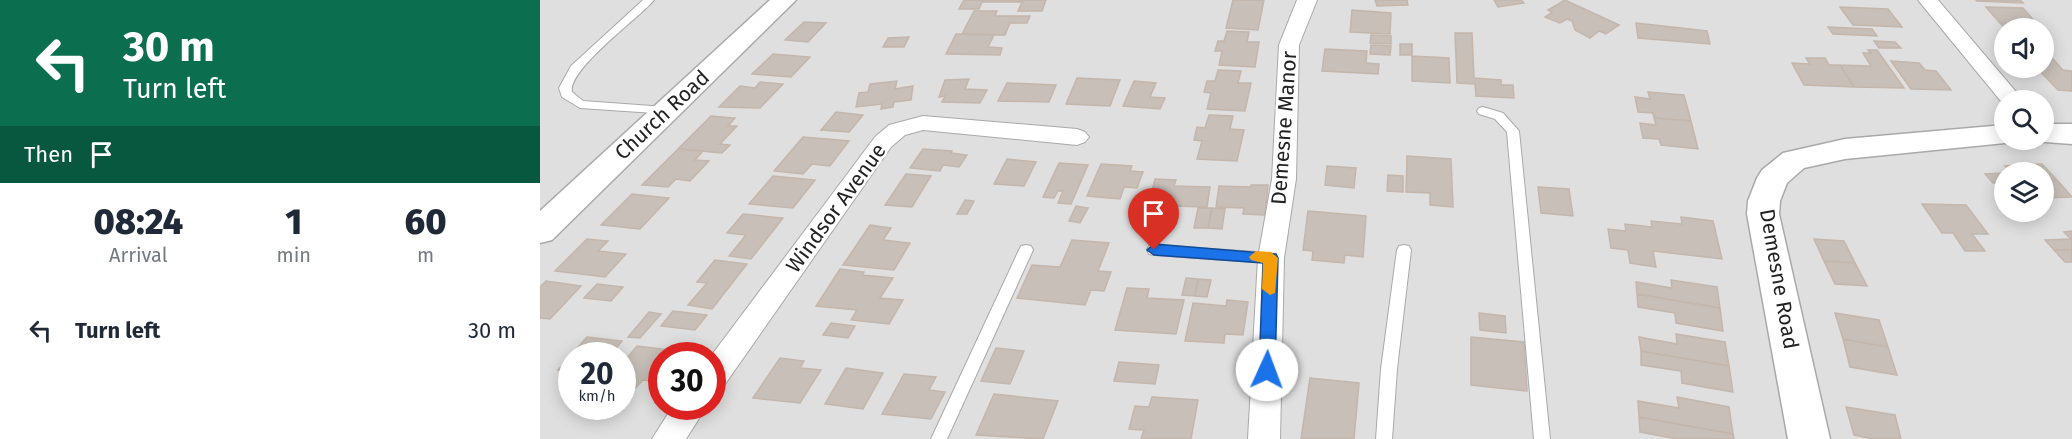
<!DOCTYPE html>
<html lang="en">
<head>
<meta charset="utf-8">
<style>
  :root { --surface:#fff; --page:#f2f2f3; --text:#1f2937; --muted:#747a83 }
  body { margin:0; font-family:"Fira Sans",sans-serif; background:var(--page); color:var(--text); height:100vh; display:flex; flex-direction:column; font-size:22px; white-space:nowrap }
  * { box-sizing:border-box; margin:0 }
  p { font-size:20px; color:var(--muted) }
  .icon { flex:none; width:33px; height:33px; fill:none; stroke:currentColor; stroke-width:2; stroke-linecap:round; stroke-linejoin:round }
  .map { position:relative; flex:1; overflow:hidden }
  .drawer { display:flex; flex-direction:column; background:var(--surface); width:540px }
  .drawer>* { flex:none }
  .banner { background:#0b6e4f; color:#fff; overflow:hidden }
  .tools { position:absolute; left:1454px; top:18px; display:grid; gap:12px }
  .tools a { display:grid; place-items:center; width:60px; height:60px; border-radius:50%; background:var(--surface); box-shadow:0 3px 15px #0003; font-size:30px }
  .speed { position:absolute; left:18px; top:342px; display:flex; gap:12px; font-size:30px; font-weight:700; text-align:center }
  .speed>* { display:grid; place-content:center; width:78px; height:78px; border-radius:50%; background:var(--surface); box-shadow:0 3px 15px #0003; line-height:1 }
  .speed small { font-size:15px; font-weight:400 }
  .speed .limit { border:9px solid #d22; background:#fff; color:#111 }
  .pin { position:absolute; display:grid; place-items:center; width:51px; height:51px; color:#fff; margin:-62px -26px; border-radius:50% 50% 50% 0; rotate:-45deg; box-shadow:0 0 6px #0007 }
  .pin .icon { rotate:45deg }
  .me { position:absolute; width:66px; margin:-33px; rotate:2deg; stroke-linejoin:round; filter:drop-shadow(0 0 4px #0008) }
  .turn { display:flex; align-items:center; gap:21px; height:126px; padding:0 24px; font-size:27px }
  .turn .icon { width:78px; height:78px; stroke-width:2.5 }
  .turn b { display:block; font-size:42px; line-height:51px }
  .then { display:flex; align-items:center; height:57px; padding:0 24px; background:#0003; gap:12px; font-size:22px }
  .eta { display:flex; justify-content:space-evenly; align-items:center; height:102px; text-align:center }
  .eta b { font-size:36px; font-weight:800; line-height:42px }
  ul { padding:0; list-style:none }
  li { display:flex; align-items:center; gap:18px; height:90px; padding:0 24px }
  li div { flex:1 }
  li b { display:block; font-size:22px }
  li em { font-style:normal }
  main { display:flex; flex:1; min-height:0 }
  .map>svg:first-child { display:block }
  .residential { fill:#e0dfdf; fill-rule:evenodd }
  .building { fill:#c7bfb8; stroke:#c4b6ab; stroke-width:1.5 }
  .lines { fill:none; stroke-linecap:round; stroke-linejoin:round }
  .service-casing { stroke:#a9a9a9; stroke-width:2 }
  .minor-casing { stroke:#a9a9a9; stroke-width:2 }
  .tertiary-casing { stroke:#a9a9a9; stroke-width:3 }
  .service { fill:#fff; fill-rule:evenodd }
  .minor { fill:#fff; fill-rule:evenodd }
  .tertiary { fill:#fff; fill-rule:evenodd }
  .route { fill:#1a73e8; stroke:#114b97; stroke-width:1.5 }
  .slow { fill:#f59e0b }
  .labels { text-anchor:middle; stroke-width:5; stroke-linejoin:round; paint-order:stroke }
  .street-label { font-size:21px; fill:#222; stroke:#fff }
</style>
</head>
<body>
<main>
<section class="drawer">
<div class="banner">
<div class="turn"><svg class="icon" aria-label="left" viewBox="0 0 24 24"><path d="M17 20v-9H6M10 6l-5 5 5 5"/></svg><div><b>30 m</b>Turn left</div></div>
<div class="then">Then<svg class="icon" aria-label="arrive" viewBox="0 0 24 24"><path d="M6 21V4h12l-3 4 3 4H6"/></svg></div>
</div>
<div class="eta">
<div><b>08:24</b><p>Arrival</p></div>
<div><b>1</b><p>min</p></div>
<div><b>60</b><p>m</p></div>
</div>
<ul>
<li><svg class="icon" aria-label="left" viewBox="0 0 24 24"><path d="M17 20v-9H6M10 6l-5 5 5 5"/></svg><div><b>Turn left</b></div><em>30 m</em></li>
</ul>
</section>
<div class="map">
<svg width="1532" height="439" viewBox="0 0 1532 439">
  <rect width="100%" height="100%" fill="#f2efe9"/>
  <path class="residential" d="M 0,0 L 1532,0 L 1532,439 L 0,439 ZM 1464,28 L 1503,28 L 1503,68 L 1464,68 ZM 1464,100 L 1503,100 L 1503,140 L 1464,140 ZM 1464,172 L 1503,172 L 1503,212 L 1464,212 ZM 32,356 L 82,356 L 82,406 L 32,406 ZM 122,356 L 172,356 L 172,406 L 122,406 Z"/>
  <path class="building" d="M 424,0 L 506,0 L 502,11 L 478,11 L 482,2 L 442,2 L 439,9 L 419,9 Z
    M 693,0 L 724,0 L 718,30 L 686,28 Z
    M 835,0 L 867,0 L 868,5 L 837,6 Z
    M 954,0 L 981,0 L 984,3 L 958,7 Z
    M 1025,0 L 1079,25 L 1066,34 L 1059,31 L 1050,38 L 1035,30 L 1032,21 L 1027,19 L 1020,23 L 1005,17 L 1012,12 L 1008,10 Z
    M 1436,0 L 1480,0 L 1483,3 L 1437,1 Z
    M 1300,7 L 1348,9 L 1362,27 L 1313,25 Z
    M 1446,7 L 1483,8 L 1498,25 L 1460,23 Z
    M 812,10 L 851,13 L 850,34 L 810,32 Z
    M 434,11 L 457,11 L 455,16 L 490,16 L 487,23 L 470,23 L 465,35 L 422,34 Z
    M 264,22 L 286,23 L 268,42 L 245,40 Z
    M 1096,23 L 1167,31 L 1170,44 L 1098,38 Z
    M 1460,23 L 1498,25 L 1502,28 L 1465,28 Z
    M 1288,27 L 1332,29 L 1337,36 L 1293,34 Z
    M 687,31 L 709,32 L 707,42 L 719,42 L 715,67 L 679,65 L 682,51 L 675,51 L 678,41 L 684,41 Z
    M 915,33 L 932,33 L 934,78 L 961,80 L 961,85 L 973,85 L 974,98 L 936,96 L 935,84 L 917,83 Z
    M 416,34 L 454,35 L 448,47 L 462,48 L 460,55 L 406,54 Z
    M 831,35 L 851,36 L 851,44 L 830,43 Z
    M 369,37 L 364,47 L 343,47 L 348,38 Z
    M 1334,41 L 1355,42 L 1361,48 L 1339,48 Z
    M 860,44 L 872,44 L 872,55 L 860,55 Z
    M 831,45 L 851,46 L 850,55 L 830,54 Z
    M 785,49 L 827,51 L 826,63 L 839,64 L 838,74 L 782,71 Z
    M 1328,50 L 1337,50 L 1364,88 L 1314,87 L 1300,65 L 1331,66 L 1323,53 L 1331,53 Z
    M 233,54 L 270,57 L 251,77 L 212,74 Z
    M 872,56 L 909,58 L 910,83 L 872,81 Z
    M 1266,58 L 1285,58 L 1289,65 L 1300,65 L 1314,87 L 1264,85 L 1252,63 L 1270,64 Z
    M 1503,59 L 1513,59 L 1523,70 L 1532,71 L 1532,91 L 1518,90 L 1497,68 L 1503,68 Z
    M 1351,61 L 1379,63 L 1385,70 L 1396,71 L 1411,90 L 1371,89 Z
    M 678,70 L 701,71 L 698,83 L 711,83 L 705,111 L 667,109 L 671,93 L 664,92 L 667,81 L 675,81 Z
    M 537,78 L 580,80 L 570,106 L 526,104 Z
    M 429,79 L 425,89 L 447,90 L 440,103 L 402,102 L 405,96 L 399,97 L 405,80 Z
    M 357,81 L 355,89 L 373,86 L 371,100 L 354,102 L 353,107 L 341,109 L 342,104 L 316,107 L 319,93 L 328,92 L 330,84 Z
    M 594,81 L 616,83 L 610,97 L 625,98 L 620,109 L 583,106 Z
    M 220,82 L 243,84 L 220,108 L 179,107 L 200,86 L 215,88 Z
    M 467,83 L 516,85 L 509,102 L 458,101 Z
    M 1108,92 L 1144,95 L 1151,121 L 1114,118 L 1113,113 L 1098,112 L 1095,97 L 1110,99 Z
    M 296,112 L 323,115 L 309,132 L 281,130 Z
    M 669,115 L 693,116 L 690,129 L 704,130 L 697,161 L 657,159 L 662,141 L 654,140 L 657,127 L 665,128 Z
    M 171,116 L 195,118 L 188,126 L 197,126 L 180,144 L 190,145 L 182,153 L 138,149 Z
    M 1114,118 L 1151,121 L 1158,149 L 1121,145 L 1119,139 L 1103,138 L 1100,123 L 1116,125 Z
    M 263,137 L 309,141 L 290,166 L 272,164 L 263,174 L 234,171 Z
    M 138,149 L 163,151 L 155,160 L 169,161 L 150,181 L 136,179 L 128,187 L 102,185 Z
    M 383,149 L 412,151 L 411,153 L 427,155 L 419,167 L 403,165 L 400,171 L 370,168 Z
    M 867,156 L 911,159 L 913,207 L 890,205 L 890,193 L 866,192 Z
    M 467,159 L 496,162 L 484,186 L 454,184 Z
    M 519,163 L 548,165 L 531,204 L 518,203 L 523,191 L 518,191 L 514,198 L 503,197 Z
    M 561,164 L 592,166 L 590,171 L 603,172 L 597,188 L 584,187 L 580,199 L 547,196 Z
    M 1502,164 L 1517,180 L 1503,180 L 1503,172 L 1467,172 L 1471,172 L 1465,166 Z
    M 787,166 L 816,168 L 814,188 L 785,185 Z
    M 1464,173 L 1464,182 L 1453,183 L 1445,174 Z
    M 366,174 L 391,176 L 372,207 L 345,205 Z
    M 848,175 L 863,176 L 863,192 L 847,191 Z
    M 233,176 L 275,180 L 253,208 L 209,204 Z
    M 615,179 L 636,180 L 634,186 L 670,187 L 667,207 L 632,206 L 630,215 L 606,214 Z
    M 1503,180 L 1517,180 L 1532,197 L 1503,198 Z
    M 711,185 L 728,185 L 725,215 L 703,214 L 704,208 L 676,207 L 679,186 L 711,187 Z
    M 998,187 L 1029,189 L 1033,216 L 1001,213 Z
    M 92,194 L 129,198 L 100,229 L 61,225 Z
    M 425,200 L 434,201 L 427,214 L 417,214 Z
    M 1382,204 L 1426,205 L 1448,234 L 1432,234 L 1445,251 L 1425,251 L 1413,233 L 1402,233 Z
    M 536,206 L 548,208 L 540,223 L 529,221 Z
    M 658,208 L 672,208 L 668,228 L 654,228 Z
    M 672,208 L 685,209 L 682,229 L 668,228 Z
    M 768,211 L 826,216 L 823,257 L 805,255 L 804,263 L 772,260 L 773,251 L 763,250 Z
    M 203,214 L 243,218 L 211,259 L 189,256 L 206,235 L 187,233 Z
    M 1141,217 L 1173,221 L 1182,259 L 1113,251 L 1116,267 L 1090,263 L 1088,250 L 1071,248 L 1068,229 L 1086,231 L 1085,224 L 1112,227 L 1111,221 L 1142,224 Z
    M 330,225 L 351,228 L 343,240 L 370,243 L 354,270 L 303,265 Z
    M 1532,231 L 1532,250 L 1514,250 L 1505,240 L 1531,239 L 1524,232 Z
    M 47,239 L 68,241 L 58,251 L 86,254 L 65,277 L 15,271 Z
    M 1274,239 L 1304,241 L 1315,263 L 1284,261 Z
    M 532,240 L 569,243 L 558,271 L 571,272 L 564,291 L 551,290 L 545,305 L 477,298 L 492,265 L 520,267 Z
    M 1514,250 L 1532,250 L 1532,262 L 1525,262 Z
    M 175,260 L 207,264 L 172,309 L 148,305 L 167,283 L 157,282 Z
    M 1284,261 L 1315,263 L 1327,286 L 1295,284 Z
    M 300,269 L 324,272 L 322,275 L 353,278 L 340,298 L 363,300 L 349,324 L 311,320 L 317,310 L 276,306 Z
    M 646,278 L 658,279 L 655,296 L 642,295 Z
    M 658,279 L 671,280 L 667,297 L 655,296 Z
    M 1131,280 L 1177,287 L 1180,308 L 1097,294 L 1096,282 L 1132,288 Z
    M 6,281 L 41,286 L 10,319 L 0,318 L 0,287 Z
    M 57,284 L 83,287 L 71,301 L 44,298 Z
    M 587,288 L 609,289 L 607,298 L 644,300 L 636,334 L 575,330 Z
    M 1097,294 L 1180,308 L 1183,331 L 1136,323 L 1135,313 L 1098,307 Z
    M 687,300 L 708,302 L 703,335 L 685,334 L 684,343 L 645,341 L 653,303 L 686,306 Z
    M 133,311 L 167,315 L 155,330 L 121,326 Z
    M 109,312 L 121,314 L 100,338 L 88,337 Z
    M 939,313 L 965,316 L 966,333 L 940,330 Z
    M 1295,313 L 1339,320 L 1348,347 L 1303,339 Z
    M 291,323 L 315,326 L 308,338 L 283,335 Z
    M 1136,334 L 1185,342 L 1189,366 L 1101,351 L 1099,337 L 1137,344 Z
    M 47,337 L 82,341 L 70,356 L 32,356 L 32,371 L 18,370 Z
    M 931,337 L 984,342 L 987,391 L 931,385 Z
    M 1303,339 L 1348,347 L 1357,375 L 1310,367 Z
    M 97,346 L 138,351 L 134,356 L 122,356 L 122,371 L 114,381 L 103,380 L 82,402 L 82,364 Z
    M 456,348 L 484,351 L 470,384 L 441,381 Z
    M 1101,351 L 1189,366 L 1193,392 L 1142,383 L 1141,371 L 1101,365 Z
    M 240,358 L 264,361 L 260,368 L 281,370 L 260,403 L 213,398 Z
    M 579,362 L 619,365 L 615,384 L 574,381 Z
    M 306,368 L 343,373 L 323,409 L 285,404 Z
    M 364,374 L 396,377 L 389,390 L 405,392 L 391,419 L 342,414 Z
    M 770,378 L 819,383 L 814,439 L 761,439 Z
    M 454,394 L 518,401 L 503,439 L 436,435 Z
    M 612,397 L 658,400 L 651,439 L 601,439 L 604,430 L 589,429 L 595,406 L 609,407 Z
    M 1137,397 L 1189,407 L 1193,434 L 1099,417 L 1098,401 L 1139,408 Z
    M 1306,407 L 1355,415 L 1361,439 L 1333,439 L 1314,435 Z
    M 1099,417 L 1193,434 L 1194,439 L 1137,439 L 1100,432 Z"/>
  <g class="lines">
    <defs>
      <path id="service" d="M 103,0 L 114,0 C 98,19 28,69 32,92 L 43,101 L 126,107 L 130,108 L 132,111 L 130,114 L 40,108 L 22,97 L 19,88 L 31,66 Z
        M 943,107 L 963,113 L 979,131 L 1010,439 L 994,439 L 967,132 L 955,119 L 939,114 L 937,111 L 939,108 Z
        M 486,245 L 491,246 L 493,250 L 407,439 L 391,439 L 479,250 L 481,246 Z
        M 614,245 L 731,253 L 736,254 L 738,258 L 736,262 L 731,263 L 614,255 L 609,254 L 607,250 L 609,246 Z
        M 864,245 L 869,246 L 871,250 L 857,369 L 852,439 L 836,439 L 841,369 L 857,250 L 859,246 Z"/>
      <path id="minor" d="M 757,0 L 777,0 L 759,45 L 756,179 L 744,258 L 740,439 L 708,439 L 718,258 L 732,179 L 739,45 Z
        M 1378,0 L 1398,0 L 1483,100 L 1464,100 L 1464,105 Z
        M 383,116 L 537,129 L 545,132 L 549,137 L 545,142 L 537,145 L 383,130 L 365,135 L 351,147 L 183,387 L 172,391 L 171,356 L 335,137 L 349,125 Z
        M 133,406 L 167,406 L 146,439 L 112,439 Z"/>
      <path id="tertiary" d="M 230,0 L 256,0 L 12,240 L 0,243 L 0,211 Z
        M 1503,124 L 1532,124 L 1532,144 L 1492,141 L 1503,140 Z
        M 1464,125 L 1464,140 L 1476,140 L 1475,142 L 1305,159 L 1264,168 L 1247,183 L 1240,201 L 1239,214 L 1290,439 L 1248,439 L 1207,214 L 1208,201 L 1217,178 L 1222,170 L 1243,153 L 1305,139 Z"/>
    </defs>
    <use href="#service" class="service-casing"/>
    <use href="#minor" class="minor-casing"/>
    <use href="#tertiary" class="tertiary-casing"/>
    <use href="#service" class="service"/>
    <use href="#minor" class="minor"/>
    <use href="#tertiary" class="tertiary"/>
  </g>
  <path class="route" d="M 614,244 L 736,254 L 738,258 L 735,370 L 732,375 L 721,375 L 719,370 L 723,263 L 614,255 L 607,250 Z"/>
  <path class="slow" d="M 716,251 L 731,252 L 738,258 L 735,293 L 730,295 L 722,289 L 723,263 L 711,260 L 709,257 Z"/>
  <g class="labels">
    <g class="street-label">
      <text transform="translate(122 115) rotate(-43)" y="7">Church Road</text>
      <text transform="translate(744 128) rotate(-86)" y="7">Demesne Manor</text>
      <text transform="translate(296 208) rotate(-54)" y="7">Windsor Avenue</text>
      <text transform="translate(1239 279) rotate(80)" y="7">Demesne Road</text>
    </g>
  </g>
</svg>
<div class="tools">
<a><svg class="icon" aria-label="sound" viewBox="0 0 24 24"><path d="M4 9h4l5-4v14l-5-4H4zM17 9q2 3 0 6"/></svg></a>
<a><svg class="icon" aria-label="search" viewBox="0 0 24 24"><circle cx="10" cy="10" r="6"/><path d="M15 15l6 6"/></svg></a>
<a><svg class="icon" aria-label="layers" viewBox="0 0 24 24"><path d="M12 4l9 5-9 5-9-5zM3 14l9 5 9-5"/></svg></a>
</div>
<div class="speed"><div>20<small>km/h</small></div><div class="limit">30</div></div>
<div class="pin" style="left:614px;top:250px;background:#d93025"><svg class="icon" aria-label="arrive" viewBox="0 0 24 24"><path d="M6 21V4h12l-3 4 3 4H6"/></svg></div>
<svg class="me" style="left:727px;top:370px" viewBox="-20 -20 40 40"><circle r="19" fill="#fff"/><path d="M0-13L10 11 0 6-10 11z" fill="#1a73e8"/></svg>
</div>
</main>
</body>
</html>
